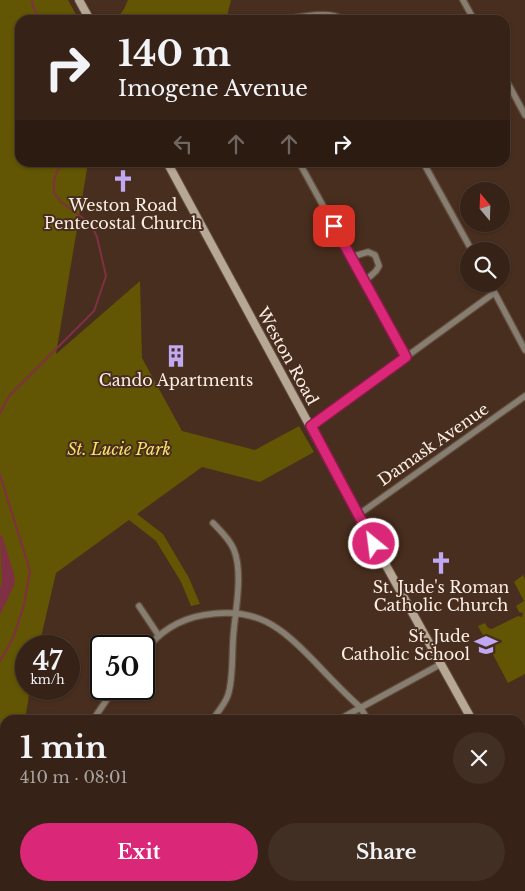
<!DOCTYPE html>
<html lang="en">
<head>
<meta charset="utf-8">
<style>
  :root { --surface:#362216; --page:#412f23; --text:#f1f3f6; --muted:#aaa4a1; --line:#503f35; --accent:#db2777 }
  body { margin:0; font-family:"Libre Baskerville",serif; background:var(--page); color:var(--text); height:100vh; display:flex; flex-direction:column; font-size:19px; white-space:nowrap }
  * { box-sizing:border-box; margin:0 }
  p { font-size:16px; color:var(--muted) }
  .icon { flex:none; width:28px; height:28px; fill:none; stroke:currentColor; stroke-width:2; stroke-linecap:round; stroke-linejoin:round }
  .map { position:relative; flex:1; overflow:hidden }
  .sheet { position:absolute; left:0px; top:715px; width:525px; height:176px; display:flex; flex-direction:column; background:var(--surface); border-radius:15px 15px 0 0; box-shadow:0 1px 4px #0004,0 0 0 1px var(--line) }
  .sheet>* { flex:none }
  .guide { position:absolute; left:15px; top:15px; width:495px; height:152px; border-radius:15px; box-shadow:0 1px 4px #0004,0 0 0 1px var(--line); background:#362216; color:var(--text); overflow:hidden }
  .needle { width:32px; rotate:341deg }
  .controls { position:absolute; left:460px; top:182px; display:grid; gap:10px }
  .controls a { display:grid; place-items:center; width:50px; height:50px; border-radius:50%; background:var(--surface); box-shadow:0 1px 4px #0004,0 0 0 1px var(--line); font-size:25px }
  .speed { position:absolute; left:15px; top:635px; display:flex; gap:10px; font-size:25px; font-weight:700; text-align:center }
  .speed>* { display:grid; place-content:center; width:65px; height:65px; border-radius:50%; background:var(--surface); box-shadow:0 1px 4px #0004,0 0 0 1px var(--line); line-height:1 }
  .speed small { font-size:12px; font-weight:400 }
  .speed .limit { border:2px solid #111; border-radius:8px; background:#fff; color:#111 }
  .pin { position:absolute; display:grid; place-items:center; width:42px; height:42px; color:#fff; margin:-21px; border-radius:10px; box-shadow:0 2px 8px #0006 }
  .me { position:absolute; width:55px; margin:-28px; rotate:331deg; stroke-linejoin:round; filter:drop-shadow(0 0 4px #0008) }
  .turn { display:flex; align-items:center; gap:18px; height:105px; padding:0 20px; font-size:22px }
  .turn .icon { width:65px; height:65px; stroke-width:2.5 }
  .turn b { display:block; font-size:35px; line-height:42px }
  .lanes { display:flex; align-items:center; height:48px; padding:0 20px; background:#0003; justify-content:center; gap:25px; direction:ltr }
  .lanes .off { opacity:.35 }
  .round { display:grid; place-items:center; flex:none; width:52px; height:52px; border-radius:26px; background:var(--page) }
  .overview { display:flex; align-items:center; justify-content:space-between; height:85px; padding:0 20px }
  h1 { font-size:30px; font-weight:800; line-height:38px }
  .primary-button { display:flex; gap:10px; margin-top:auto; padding:10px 20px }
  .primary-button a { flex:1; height:58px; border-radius:30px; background:var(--accent); color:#fff; font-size:20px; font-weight:800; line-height:58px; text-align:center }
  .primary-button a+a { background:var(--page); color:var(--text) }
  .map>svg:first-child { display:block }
  .green { fill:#625503 }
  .water { fill:#803044 }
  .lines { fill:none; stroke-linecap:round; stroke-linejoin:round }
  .stream { stroke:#803044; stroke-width:2 }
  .street-casing { stroke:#654d3e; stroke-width:8 }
  .secondary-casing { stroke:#654d3e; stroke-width:10 }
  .street { stroke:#877e72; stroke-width:5.5 }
  .secondary { stroke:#b6a894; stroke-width:8 }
  .route-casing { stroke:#8e194d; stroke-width:12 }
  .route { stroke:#db2777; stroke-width:9 }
  .labels { text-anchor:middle; stroke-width:4; stroke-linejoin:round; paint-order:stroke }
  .poi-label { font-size:16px; fill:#fdefe7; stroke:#482e1e }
  .street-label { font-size:16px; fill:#fdefe7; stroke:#482e1e }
  .park-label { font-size:16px; font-style:italic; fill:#f9e168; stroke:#482e1e }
</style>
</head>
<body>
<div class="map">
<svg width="525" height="891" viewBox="0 0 525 891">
  <rect width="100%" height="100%" fill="#482e1e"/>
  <path class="green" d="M 0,0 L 68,0 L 79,20 L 20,20 L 20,162 L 88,163 L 56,354 L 140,281 L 142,358 L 182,431 L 255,450 L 299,426 L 314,452 L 260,482 L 202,467 L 137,514 L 163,534 L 189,578 L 200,604 L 191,606 L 181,582 L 156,541 L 129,520 L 56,573 L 39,646 L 26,646 L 26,689 L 30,689 L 25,720 L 5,720 L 5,839 L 0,865 Z
    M 128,0 L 231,0 L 227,16 L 219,20 L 116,20 L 124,9 Z
    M 523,575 L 525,579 L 525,674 L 508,683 L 478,626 L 485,623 L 488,628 L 492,629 L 518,616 L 522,617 L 523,613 L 519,612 L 516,606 L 524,601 L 514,582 Z"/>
  <path class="water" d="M 2,535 L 15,578 L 14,585 L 0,615 L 0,588 L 2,582 L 0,536 Z"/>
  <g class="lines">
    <path class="stream" d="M 32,0 L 33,7 L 40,20
      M 0,413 L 9,396 L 94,311 L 106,276 L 97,237 L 91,224 L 61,202 L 54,193 L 54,179 L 61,162
      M 0,475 L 30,571 L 24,605 L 13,638 L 0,661"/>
    <defs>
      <path id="street" d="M 463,0 L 474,20
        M 280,20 C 297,18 330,9 344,20
        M 505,78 L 525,115
        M 299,162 L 406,357
        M 423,162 L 472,251
        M 351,257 L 368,252 L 375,255 L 379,266 L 376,271 L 365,281
        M 490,284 L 525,350
        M 311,426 L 494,293
        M 358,515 L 525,396
        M 139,606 L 159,636
        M 144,652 C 159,632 180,619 204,615 C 256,606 280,626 314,661 C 329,677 344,693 360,707 L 368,720
        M 93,720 L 114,689
        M 212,720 C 218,712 225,704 228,695 C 233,680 232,657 233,641 C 234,616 244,575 234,550 C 230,540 221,531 213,523
        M 338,720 L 441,664
        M 459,886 L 462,891
        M 51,891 L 52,886
        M 320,891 L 331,886"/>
      <path id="secondary" d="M 79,0 L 90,20
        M 167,162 L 358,515 L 472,720
        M 520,777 L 525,773
        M 520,809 L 525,819"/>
    </defs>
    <use href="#street" class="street-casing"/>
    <use href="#secondary" class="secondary-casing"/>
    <use href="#street" class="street"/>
    <use href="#secondary" class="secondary"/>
  </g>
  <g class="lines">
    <defs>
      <path id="route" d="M 334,226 L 406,357 L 311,426 L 374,544"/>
    </defs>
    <use href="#route" class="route-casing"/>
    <use href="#route" class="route"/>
  </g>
  <defs>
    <symbol id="church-bare" viewBox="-9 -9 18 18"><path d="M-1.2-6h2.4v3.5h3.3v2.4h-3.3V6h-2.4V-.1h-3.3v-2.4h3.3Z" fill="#c1a8f3" stroke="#482e1e" stroke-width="2.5" paint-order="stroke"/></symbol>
    <symbol id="building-bare" viewBox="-9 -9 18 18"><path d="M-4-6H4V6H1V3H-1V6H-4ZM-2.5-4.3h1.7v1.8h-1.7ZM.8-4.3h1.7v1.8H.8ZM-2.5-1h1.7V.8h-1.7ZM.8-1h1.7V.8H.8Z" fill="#c1a8f3" stroke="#482e1e" stroke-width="2.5" paint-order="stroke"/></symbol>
    <symbol id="school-bare" viewBox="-9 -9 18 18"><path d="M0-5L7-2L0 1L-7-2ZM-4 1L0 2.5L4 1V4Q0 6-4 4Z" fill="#c1a8f3" stroke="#482e1e" stroke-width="2.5" paint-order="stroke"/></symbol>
  </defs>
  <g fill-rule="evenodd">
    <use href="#church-bare" x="107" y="165" width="32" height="32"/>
    <use href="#building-bare" x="160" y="340" width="32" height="32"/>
    <use href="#church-bare" x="425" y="547" width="32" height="32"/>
    <use href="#school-bare" x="470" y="629" width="32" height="32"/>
  </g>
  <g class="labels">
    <g class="poi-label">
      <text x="123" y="211">Weston Road<tspan x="123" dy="18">Pentecostal Church</tspan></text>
      <text x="176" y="386">Cando Apartments</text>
      <text x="441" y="593">St. Jude's Roman<tspan x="441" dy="18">Catholic Church</tspan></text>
      <text x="470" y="642" text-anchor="end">St. Jude<tspan x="470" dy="18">Catholic School</tspan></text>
    </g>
    <g class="street-label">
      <text transform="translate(288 356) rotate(61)" y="6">Weston Road</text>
      <text transform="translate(433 444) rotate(-35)" y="6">Damask Avenue</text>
    </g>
    <g class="park-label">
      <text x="119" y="455">St. Lucie Park</text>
    </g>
  </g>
</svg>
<div class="controls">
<a><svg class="needle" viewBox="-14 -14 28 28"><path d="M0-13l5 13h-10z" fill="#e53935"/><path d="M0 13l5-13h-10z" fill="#aaa4a1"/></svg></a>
<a><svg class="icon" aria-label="search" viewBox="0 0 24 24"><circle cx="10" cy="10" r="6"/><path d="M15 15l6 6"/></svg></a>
</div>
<div class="speed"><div>47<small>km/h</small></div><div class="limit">50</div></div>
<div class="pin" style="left:334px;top:226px;background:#d93025"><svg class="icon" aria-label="arrive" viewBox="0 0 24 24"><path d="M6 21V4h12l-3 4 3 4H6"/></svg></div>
<svg class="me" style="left:374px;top:544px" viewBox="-20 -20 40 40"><circle r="17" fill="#db2777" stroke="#fff" stroke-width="3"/><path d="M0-11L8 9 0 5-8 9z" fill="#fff"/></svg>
<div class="guide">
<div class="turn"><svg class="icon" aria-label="right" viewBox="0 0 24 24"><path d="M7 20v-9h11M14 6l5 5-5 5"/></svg><div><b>140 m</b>Imogene Avenue</div></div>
<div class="lanes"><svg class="icon off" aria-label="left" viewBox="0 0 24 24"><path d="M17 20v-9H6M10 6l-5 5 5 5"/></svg><svg class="icon off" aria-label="ahead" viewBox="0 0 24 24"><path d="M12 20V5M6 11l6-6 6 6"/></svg><svg class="icon off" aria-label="ahead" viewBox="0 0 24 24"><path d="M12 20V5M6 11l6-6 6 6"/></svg><svg class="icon" aria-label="right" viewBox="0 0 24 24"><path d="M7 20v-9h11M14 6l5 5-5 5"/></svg></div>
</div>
<section class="sheet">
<div class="overview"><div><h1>1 min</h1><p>410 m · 08:01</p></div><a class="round"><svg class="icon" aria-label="close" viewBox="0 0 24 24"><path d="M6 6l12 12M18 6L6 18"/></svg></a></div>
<div class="primary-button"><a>Exit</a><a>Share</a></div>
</section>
</div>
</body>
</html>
